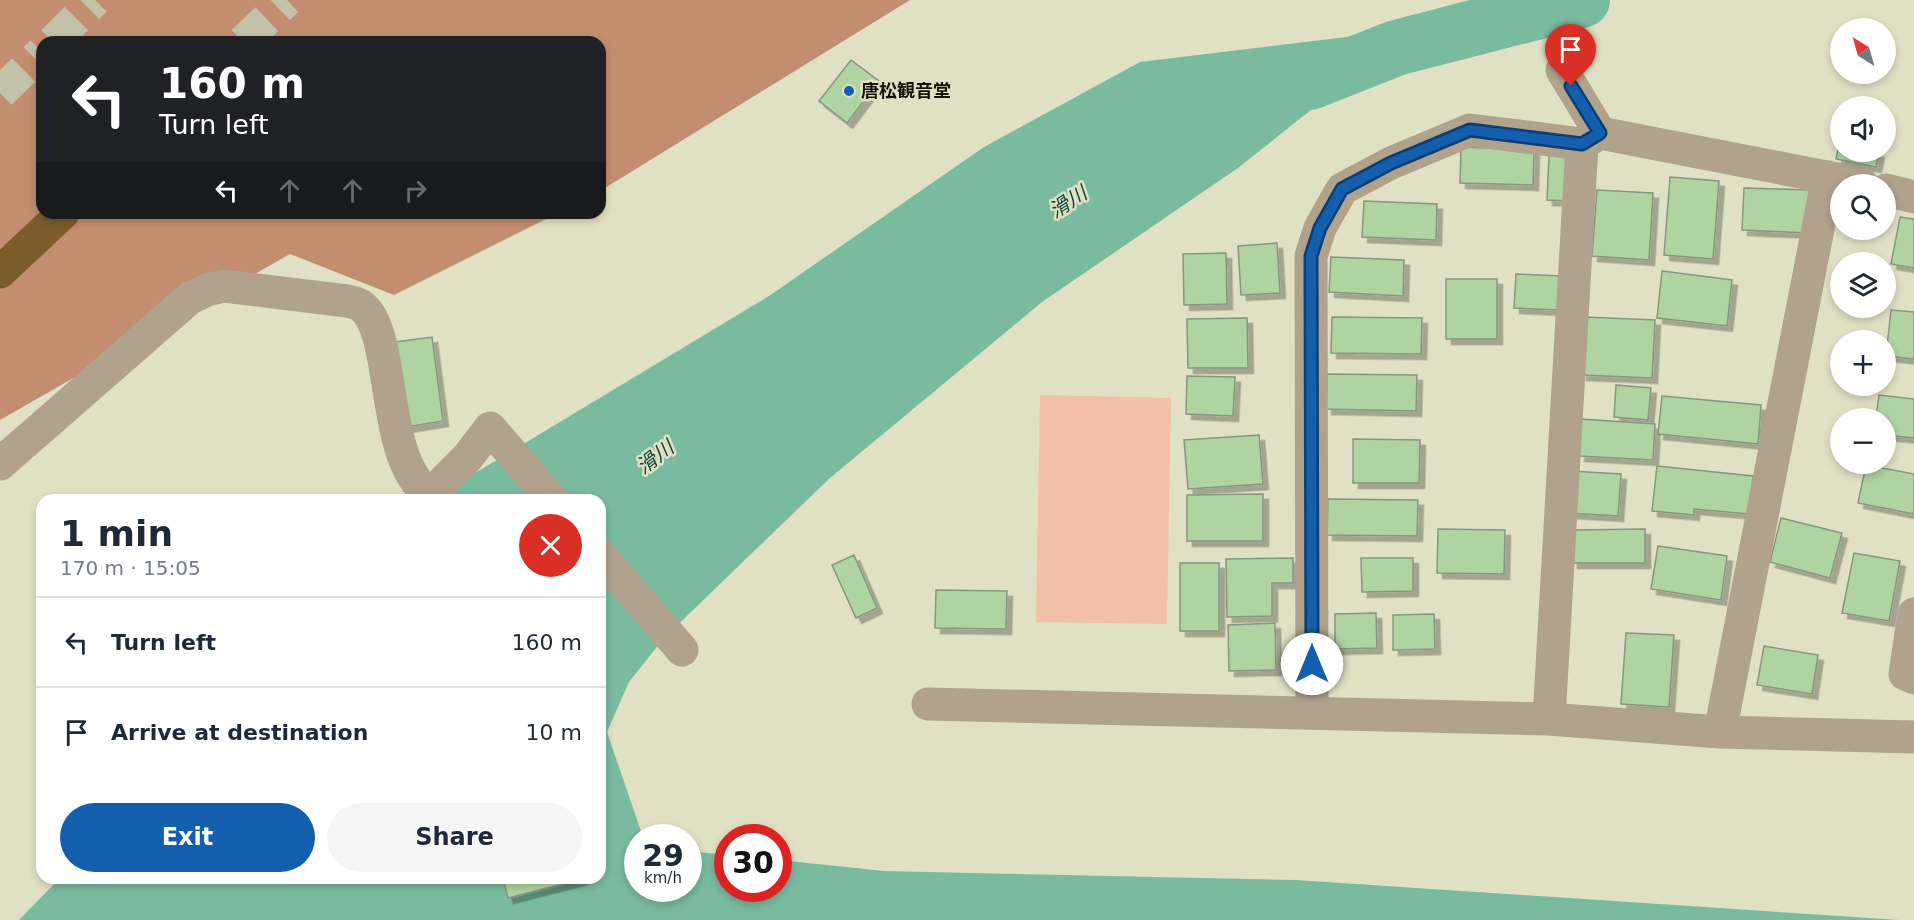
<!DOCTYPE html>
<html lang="en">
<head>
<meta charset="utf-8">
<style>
  :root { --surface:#fff; --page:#f6f6f7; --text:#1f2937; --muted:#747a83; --line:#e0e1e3; --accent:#135fae }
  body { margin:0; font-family:"DejaVu Sans","Noto Sans JP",sans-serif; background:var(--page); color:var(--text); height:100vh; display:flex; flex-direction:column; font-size:22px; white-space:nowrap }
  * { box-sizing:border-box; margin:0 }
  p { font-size:20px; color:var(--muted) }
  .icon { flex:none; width:33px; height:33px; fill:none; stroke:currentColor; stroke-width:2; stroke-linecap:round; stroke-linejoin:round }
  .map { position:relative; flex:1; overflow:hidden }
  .drawer { position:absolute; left:36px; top:494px; width:570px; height:390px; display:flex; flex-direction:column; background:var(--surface); border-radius:18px; box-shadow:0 3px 9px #0003 }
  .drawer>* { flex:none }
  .guide { position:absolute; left:36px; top:36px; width:570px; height:183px; border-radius:18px; box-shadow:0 3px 9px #0003; background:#202124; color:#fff; overflow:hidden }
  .needle { width:39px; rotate:323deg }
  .fabs { position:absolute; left:1830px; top:18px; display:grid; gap:12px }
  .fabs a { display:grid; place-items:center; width:66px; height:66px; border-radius:50%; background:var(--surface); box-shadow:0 3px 9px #0003; font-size:30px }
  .speed { position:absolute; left:624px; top:824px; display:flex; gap:12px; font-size:30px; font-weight:700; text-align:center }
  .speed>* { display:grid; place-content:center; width:78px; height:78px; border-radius:50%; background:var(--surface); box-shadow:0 3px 9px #0003; line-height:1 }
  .speed small { font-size:15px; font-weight:400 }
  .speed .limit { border:9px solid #d22; background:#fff; color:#111 }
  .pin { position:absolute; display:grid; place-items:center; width:51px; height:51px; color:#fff; margin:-62px -26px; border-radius:50% 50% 50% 0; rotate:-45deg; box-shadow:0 0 6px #0007 }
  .pin .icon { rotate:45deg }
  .me { position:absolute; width:66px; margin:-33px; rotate:0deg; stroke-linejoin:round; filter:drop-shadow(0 0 4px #0008) }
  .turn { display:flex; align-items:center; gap:21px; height:126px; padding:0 24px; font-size:27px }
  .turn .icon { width:78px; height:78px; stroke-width:2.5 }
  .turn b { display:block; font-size:42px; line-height:51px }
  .lanes { display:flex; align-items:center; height:57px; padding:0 24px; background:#0003; justify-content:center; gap:30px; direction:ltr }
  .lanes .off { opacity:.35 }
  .round { display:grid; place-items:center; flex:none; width:63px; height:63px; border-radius:32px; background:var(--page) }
  .head { display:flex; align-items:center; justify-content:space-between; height:102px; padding:0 24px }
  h1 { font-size:36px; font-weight:600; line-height:45px }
  .cta { display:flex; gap:12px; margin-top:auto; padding:12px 24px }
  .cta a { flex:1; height:69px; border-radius:36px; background:var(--accent); color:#fff; font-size:24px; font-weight:600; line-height:69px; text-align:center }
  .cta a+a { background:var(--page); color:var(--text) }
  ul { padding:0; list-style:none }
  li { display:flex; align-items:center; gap:18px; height:90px; padding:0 24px; border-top:2px solid var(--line) }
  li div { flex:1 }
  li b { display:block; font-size:22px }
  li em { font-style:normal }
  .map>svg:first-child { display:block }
  .green { fill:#f1c0a6 }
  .forest { fill:#c38d70 }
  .water { fill:#7abba0 }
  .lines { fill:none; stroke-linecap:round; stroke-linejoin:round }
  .river { stroke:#7abba0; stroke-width:56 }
  .building { fill:#b0d3a2; stroke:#869780; stroke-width:1.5; filter:url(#shadow) }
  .highway-tunnel { stroke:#c1c2a8; stroke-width:33; stroke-dasharray:33 16; stroke-linecap:butt }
  .minor { stroke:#b0a28c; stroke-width:33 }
  .highway { stroke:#7a5d2a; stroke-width:33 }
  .route-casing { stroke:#0c3e71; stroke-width:15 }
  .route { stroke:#135fae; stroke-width:10 }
  .poi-dot { fill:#135fae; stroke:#e0e1c4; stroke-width:2 }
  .labels { text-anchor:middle; stroke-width:5; stroke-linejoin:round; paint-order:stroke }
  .poi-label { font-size:18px; font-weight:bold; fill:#131309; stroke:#e0e1c4; text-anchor:start }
  .water-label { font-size:20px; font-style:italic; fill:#104634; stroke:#e0e1c4 }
</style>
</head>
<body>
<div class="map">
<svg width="1914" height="920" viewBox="0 0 1914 920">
  <defs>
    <filter id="shadow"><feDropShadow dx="5.5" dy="5.5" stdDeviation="0" flood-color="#0004"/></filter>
  </defs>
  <rect width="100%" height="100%" fill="#e0e1c4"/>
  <path class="green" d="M 1040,395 L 1171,398 L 1167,624 L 1036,622 Z"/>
  <path class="forest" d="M 0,0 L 910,0 L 600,191 L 600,42 L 42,42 L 42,213 L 558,213 L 394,295 L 290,254 L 0,420 Z"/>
  <path class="water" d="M 1413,29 L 1238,168 L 1042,302 L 830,478 L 664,638 L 629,682 L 607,732 L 643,837 L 638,837 L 638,888 L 688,888 L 689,851 L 727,855 L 728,888 L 778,888 L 779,860 L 884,871 L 1296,880 L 1900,920 L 19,920 L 60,878 L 600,878 L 600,500 L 432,499 L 769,296 L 984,147 L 1140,62 Z"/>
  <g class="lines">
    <path class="river" d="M 1310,82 L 1396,48 L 1582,0"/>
  </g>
  <path class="building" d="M 851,60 L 879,81 L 847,123 L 819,101 Z
    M 1840,138 L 1840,152 L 1879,152 L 1876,167 L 1836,159 Z
    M 1461,147 L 1534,150 L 1533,185 L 1460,183 Z
    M 1549,155 L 1576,157 L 1574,201 L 1547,200 Z
    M 1670,177 L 1719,181 L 1713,259 L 1664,255 Z
    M 1744,188 L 1810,190 L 1808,233 L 1742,230 Z
    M 1597,190 L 1653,193 L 1649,260 L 1592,256 Z
    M 1364,201 L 1437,204 L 1436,240 L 1362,237 Z
    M 1900,217 L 1914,219 L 1914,268 L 1891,264 Z
    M 1277,243 L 1280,293 L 1241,295 L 1238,246 Z
    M 1226,253 L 1227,304 L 1184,305 L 1183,254 Z
    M 1331,257 L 1404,260 L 1403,296 L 1329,292 Z
    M 1662,271 L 1732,280 L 1727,326 L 1657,318 Z
    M 1516,274 L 1560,276 L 1559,310 L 1514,308 Z
    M 1446,279 L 1497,279 L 1497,339 L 1446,339 Z
    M 1891,310 L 1914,312 L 1914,359 L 1886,356 Z
    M 1332,317 L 1422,318 L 1421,354 L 1331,353 Z
    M 1584,317 L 1655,320 L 1652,378 L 1581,375 Z
    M 1247,318 L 1248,368 L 1188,368 L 1187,319 Z
    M 432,337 L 443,421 L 400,428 L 388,343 Z
    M 1327,374 L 1417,375 L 1416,411 L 1326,409 Z
    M 1187,376 L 1235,377 L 1233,416 L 1186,414 Z
    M 1616,385 L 1651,388 L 1648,420 L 1614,417 Z
    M 1879,395 L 1914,399 L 1914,438 L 1886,435 L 1886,418 L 1876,418 Z
    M 1662,396 L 1761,405 L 1758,444 L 1658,434 Z
    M 1581,419 L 1655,424 L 1653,460 L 1579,456 Z
    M 1259,435 L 1263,484 L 1188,489 L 1184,440 Z
    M 1353,439 L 1420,440 L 1419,483 L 1353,483 Z
    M 1866,465 L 1914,474 L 1914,514 L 1858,503 Z
    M 1657,466 L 1753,476 L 1749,514 L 1694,509 L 1694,515 L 1652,511 Z
    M 1571,471 L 1621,474 L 1618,516 L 1568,513 Z
    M 1263,494 L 1263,541 L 1187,541 L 1187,495 Z
    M 1328,499 L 1418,500 L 1417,536 L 1327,535 Z
    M 1781,518 L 1842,533 L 1830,578 L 1770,562 Z
    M 1438,529 L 1505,530 L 1504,574 L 1437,573 Z
    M 1645,529 L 1645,563 L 1572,563 L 1572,530 Z
    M 1658,546 L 1727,556 L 1721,600 L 1651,589 Z
    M 1854,553 L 1900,561 L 1889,621 L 1842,613 Z
    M 854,555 L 877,608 L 856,618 L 832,565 Z
    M 1293,558 L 1293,583 L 1272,583 L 1272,616 L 1227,617 L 1226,559 Z
    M 1361,558 L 1413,558 L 1413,591 L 1362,592 Z
    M 1180,563 L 1219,563 L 1219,631 L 1180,631 Z
    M 936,590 L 1007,591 L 1006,629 L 935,628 Z
    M 1376,613 L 1377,648 L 1335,649 L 1335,614 Z
    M 1434,614 L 1435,649 L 1393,650 L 1393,615 Z
    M 1275,623 L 1276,670 L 1229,671 L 1228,625 Z
    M 1626,633 L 1674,635 L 1669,707 L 1621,704 Z
    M 1764,646 L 1818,655 L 1812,694 L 1757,685 Z
    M 503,878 L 581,878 L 582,879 L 508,898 Z"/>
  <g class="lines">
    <path class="highway-tunnel" d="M 53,42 L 95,0
      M 243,42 L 287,0
      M 0,93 L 42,52"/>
    <path class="minor" d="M 1562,70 L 1600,133 L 1862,184
      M 1886,190 L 1914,197
      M 0,464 L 190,298 L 207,290 L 224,286 L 347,301 C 351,302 357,303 360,305 C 398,330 378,458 430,495 L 467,458 L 490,428 L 552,500
      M 600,555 L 682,650
      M 1914,614 L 1905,674 L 1914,678
      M 928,704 L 1549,719 L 1720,732 L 1914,737
      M 1312,712 L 1311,256 L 1320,228 L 1342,189 L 1391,163 L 1470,130 L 1582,144
      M 1549,719 L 1582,144 L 1600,133
      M 1720,732 L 1828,177"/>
    <path class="highway" d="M 0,272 L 63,213"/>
  </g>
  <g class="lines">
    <defs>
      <path id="route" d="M 1312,664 L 1311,256 L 1320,228 L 1342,189 L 1391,163 L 1470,130 L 1582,144 L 1600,133 L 1571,86"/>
    </defs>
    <use href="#route" class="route-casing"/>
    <use href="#route" class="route"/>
  </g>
  <circle class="poi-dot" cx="849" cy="91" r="6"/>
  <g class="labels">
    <g class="poi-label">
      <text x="861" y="97">唐松観音堂</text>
    </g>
    <g class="water-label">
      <text transform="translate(1068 202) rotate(-33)" y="7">滑川</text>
      <text transform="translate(655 457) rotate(-37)" y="7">滑川</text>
    </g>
  </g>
</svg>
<div class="fabs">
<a><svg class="needle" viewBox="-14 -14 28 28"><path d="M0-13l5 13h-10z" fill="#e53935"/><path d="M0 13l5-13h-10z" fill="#747a83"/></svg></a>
<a><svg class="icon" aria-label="sound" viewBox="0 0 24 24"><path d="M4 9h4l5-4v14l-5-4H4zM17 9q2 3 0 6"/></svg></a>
<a><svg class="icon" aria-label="search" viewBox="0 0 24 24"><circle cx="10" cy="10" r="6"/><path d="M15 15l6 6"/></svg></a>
<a><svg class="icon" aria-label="layers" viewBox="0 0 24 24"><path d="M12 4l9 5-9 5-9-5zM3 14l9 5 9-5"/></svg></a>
<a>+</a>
<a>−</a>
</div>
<div class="speed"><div>29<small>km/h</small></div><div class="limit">30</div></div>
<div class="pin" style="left:1571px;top:86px;background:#d93025"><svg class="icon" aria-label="arrive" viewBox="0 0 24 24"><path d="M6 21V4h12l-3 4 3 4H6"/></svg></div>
<svg class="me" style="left:1312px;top:664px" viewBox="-20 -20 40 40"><circle r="19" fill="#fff"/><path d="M0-13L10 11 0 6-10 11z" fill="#135fae"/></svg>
<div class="guide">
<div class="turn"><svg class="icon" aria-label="left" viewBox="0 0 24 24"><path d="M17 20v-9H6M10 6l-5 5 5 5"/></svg><div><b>160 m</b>Turn left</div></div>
<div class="lanes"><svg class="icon" aria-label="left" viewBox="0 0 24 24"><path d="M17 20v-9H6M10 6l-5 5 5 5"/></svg><svg class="icon off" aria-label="ahead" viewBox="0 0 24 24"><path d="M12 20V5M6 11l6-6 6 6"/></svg><svg class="icon off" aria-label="ahead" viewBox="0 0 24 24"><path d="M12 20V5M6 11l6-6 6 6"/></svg><svg class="icon off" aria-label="right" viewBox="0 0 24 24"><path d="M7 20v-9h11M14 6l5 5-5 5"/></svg></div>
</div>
<section class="drawer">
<div class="head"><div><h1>1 min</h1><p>170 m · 15:05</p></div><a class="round" style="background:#d93025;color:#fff"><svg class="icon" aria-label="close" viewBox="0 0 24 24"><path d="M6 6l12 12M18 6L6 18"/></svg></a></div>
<ul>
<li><svg class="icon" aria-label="left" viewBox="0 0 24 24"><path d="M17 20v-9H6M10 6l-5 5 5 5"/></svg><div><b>Turn left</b></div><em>160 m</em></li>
<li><svg class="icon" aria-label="arrive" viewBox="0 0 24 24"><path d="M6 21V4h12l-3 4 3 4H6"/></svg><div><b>Arrive at destination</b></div><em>10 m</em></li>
</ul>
<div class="cta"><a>Exit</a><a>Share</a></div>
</section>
</div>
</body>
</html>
